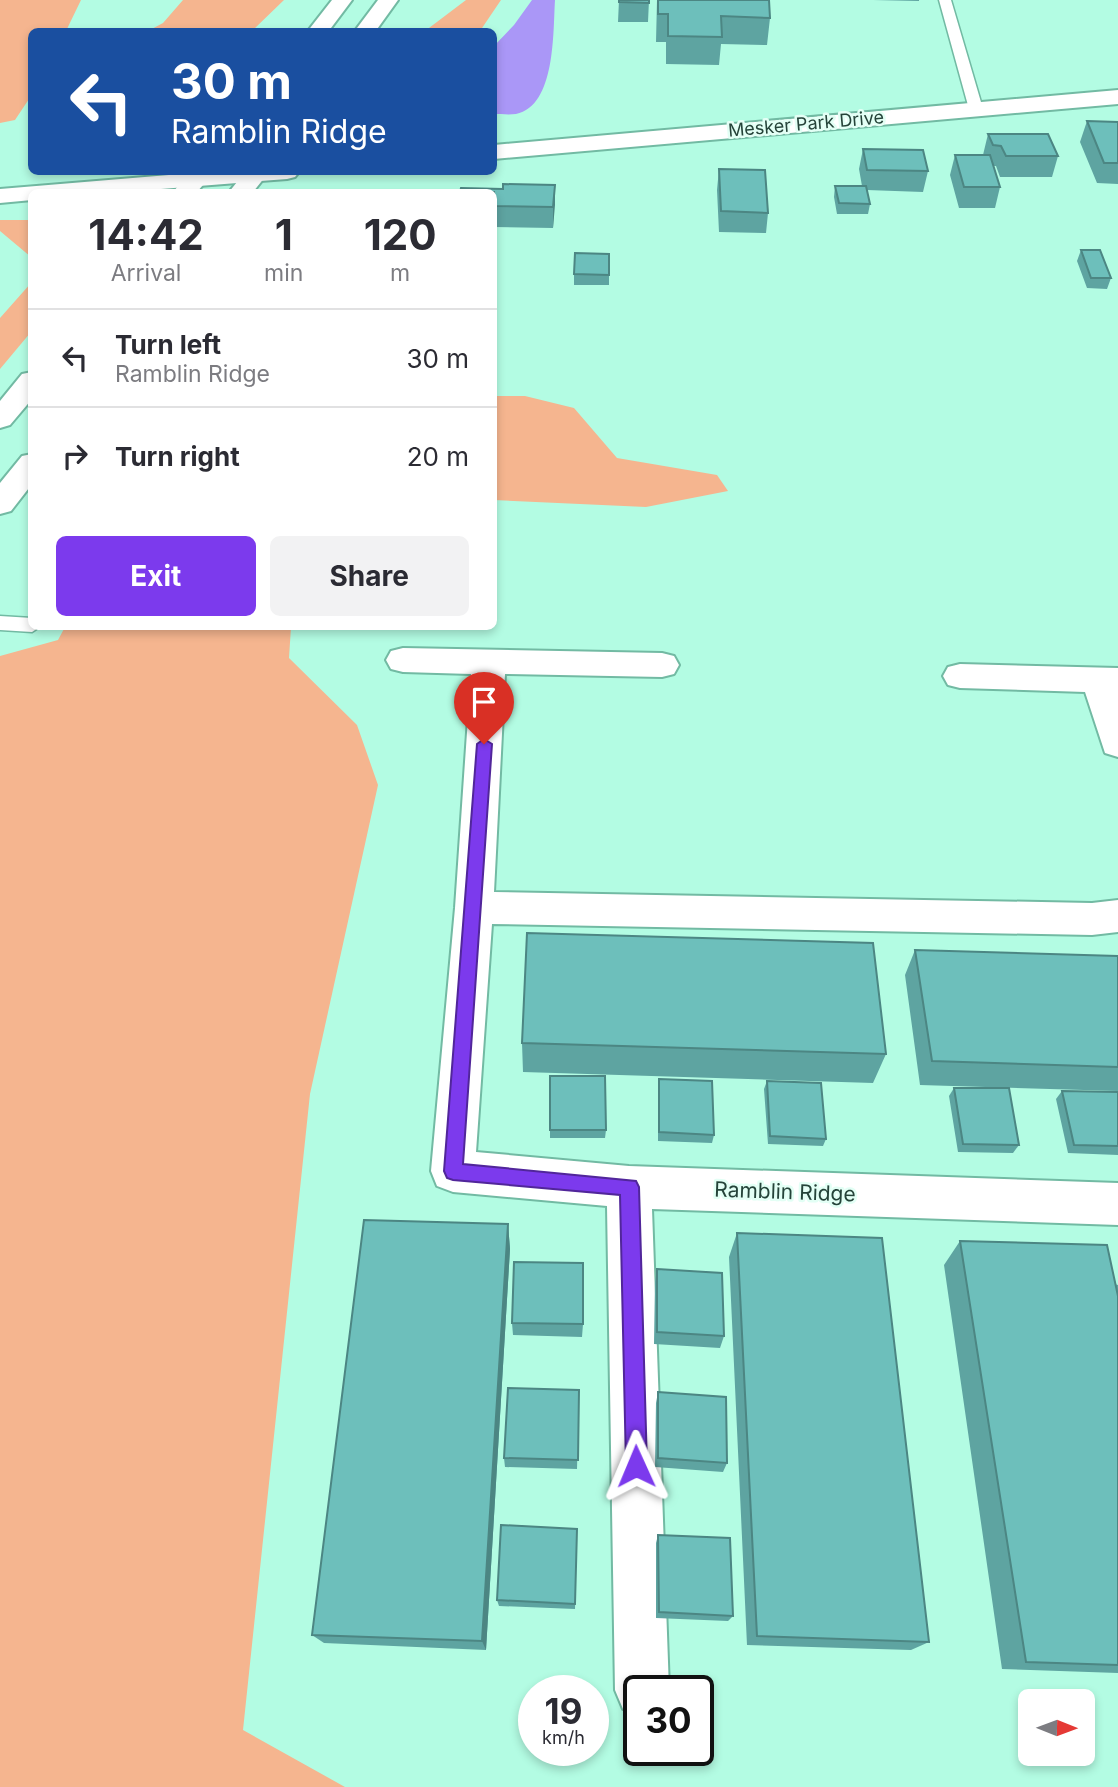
<!DOCTYPE html>
<html lang="en">
<head>
<meta charset="utf-8">
<style>
  :root { --surface:#fff; --page:#f2f2f3; --text:#2b2b33; --muted:#7c7c81; --line:#e1e1e2; --accent:#7c3aed }
  body { margin:0; font-family:Inter,sans-serif; background:var(--page); color:var(--text); height:100vh; display:flex; flex-direction:column; font-size:26px; white-space:nowrap }
  * { box-sizing:border-box; margin:0 }
  p { font-size:23px; color:var(--muted) }
  .icon { flex:none; width:38px; height:38px; fill:none; stroke:currentColor; stroke-width:2; stroke-linecap:round; stroke-linejoin:round }
  .map { position:relative; flex:1; overflow:hidden }
  .details { position:absolute; left:28px; top:189px; width:469px; height:441px; display:flex; flex-direction:column; background:var(--surface); border-radius:10px; box-shadow:0 4px 10px #0003 }
  .details>* { flex:none }
  .top-card { position:absolute; left:28px; top:28px; width:469px; height:147px; border-radius:10px; box-shadow:0 4px 10px #0003; background:#1a4fa0; color:#fff; overflow:hidden }
  .needle { width:46px; rotate:91deg }
  .buttons { position:absolute; left:1018px; top:1689px; display:grid; gap:14px }
  .buttons a { display:grid; place-items:center; width:77px; height:77px; border-radius:10px; background:var(--surface); box-shadow:0 4px 10px #0003; font-size:35px }
  .speed { position:absolute; left:518px; top:1675px; display:flex; gap:14px; font-size:35px; font-weight:700; text-align:center }
  .speed>* { display:grid; place-content:center; width:91px; height:91px; border-radius:50%; background:var(--surface); box-shadow:0 4px 10px #0003; line-height:1 }
  .speed small { font-size:18px; font-weight:400 }
  .speed .limit { border:4px solid #111; border-radius:10px; background:#fff; color:#111 }
  .pin { position:absolute; display:grid; place-items:center; width:60px; height:60px; color:#fff; margin:-72px -30px; border-radius:50% 50% 50% 0; rotate:-45deg; box-shadow:0 0 7px #0007 }
  .pin .icon { rotate:45deg }
  .me { position:absolute; width:77px; margin:-38px; rotate:359deg; stroke-linejoin:round; filter:drop-shadow(0 0 5px #0008) }
  .turn { display:flex; align-items:center; gap:24px; height:147px; padding:0 28px; font-size:32px }
  .turn .icon { width:91px; height:91px; stroke-width:2.5 }
  .turn b { display:block; font-size:49px; line-height:60px }
  .eta { display:flex; justify-content:space-evenly; align-items:center; height:119px; text-align:center }
  .eta b { font-size:42px; font-weight:700; line-height:49px }
  .button { display:flex; gap:14px; margin-top:auto; padding:14px 28px }
  .button a { flex:1; height:80px; border-radius:10px; background:var(--accent); color:#fff; font-size:28px; font-weight:700; line-height:80px; text-align:center }
  .button a+a { background:var(--page); color:var(--text) }
  ul { padding:0; list-style:none }
  li { display:flex; align-items:center; gap:21px; height:98px; padding:0 28px; border-top:2px solid var(--line) }
  li div { flex:1 }
  li b { display:block; font-size:26px }
  li em { font-style:normal }
  .map>svg:first-child { display:block }
  .green { fill:#f5b58f }
  .water { fill:#aa97f7 }
  .lines { fill:none; stroke-linecap:round; stroke-linejoin:round }
  .lane-casing { stroke:#72baa3; stroke-width:3 }
  .street-casing { stroke:#72baa3; stroke-width:4 }
  .secondary-casing { stroke:#72baa3; stroke-width:4 }
  .primary-casing { stroke:#72baa3; stroke-width:4 }
  .lane { fill:#fff; fill-rule:evenodd }
  .street { fill:#fff; fill-rule:evenodd }
  .secondary { fill:#fff; fill-rule:evenodd }
  .primary { fill:#fff; fill-rule:evenodd }
  .wall { fill:#5ea4a1 }
  .shaded-wall { fill:#4c8683 }
  .building { fill:#6dbfbb; stroke:#4c8683; stroke-width:2 }
  .route { fill:#7c3aed; stroke:#51269a; stroke-width:2 }
  .labels { text-anchor:middle; stroke-width:5; stroke-linejoin:round; paint-order:stroke }
  .far-street-label { font-size:18px; fill:#254339; stroke:#e3fff5 }
  .street-label { font-size:21px; fill:#254339; stroke:#e3fff5 }
</style>
</head>
<body>
<div class="map">
<svg width="1118" height="1787" viewBox="0 0 1118 1787">
  <rect width="100%" height="100%" fill="#b3fce3"/>
  <path class="green" d="M 0,0 L 81,0 L 66,31 L 32,32 L 31,96 L 15,120 L 0,123 Z
    M 183,0 L 284,0 L 252,31 L 148,31 L 163,23 Z
    M 466,0 L 501,0 L 480,31 L 425,31 Z
    M 0,220 L 31,220 L 31,257 L 0,231 Z
    M 31,283 L 31,332 L 0,369 L 0,318 Z
    M 494,396 L 525,396 L 574,408 L 617,458 L 717,475 L 728,491 L 646,507 L 494,500 Z
    M 65,627 L 291,627 L 289,658 L 357,725 L 378,785 L 310,1094 L 243,1730 L 345,1787 L 0,1787 L 0,656 L 58,640 Z"/>
  <path class="water" d="M 532,0 L 555,0 C 553,31 556,106 516,114 C 509,115 500,114 494,114 L 494,46 L 514,25 Z"/>
  <g class="lines">
    <defs>
      <path id="lane" d="M 939,0 L 951,0 L 983,109 L 981,112 L 971,112 L 969,109 Z
        M 0,616 L 32,618 L 32,626 L 41,626 L 32,632 L 0,630 Z"/>
      <path id="street" d="M 403,648 L 662,653 L 674,656 L 679,665 L 674,674 L 662,677 L 505,674 L 494,892 L 1092,903 L 1118,900 L 1118,932 L 1092,935 L 492,924 L 476,1152 L 629,1166 L 1118,1183 L 1118,1225 L 652,1209 L 669,1690 L 639,1690 L 639,1716 L 623,1709 L 615,1690 L 607,1206 L 453,1192 L 437,1186 L 431,1171 L 455,908 L 471,674 L 403,672 L 391,669 L 386,660 L 391,651 Z
        M 960,664 L 1118,668 L 1118,757 L 1105,753 L 1085,692 L 960,688 L 948,685 L 943,676 L 948,667 Z"/>
      <path id="secondary" d="M 1118,90 L 1118,104 L 494,159 L 494,145 Z
        M 205,172 L 299,172 L 295,177 L 287,179 L 123,192 L 32,192 L 32,200 L 0,203 L 0,189 Z"/>
      <path id="primary" d="M 332,0 L 352,0 L 328,32 L 307,32 Z
        M 378,0 L 398,0 L 375,32 L 354,32 Z
        M 190,172 L 214,172 L 197,192 L 173,192 Z
        M 245,172 L 269,172 L 253,192 L 229,192 Z
        M 32,372 L 32,399 L 10,425 L 0,428 L 0,401 L 22,374 Z
        M 32,454 L 32,484 L 11,511 L 0,514 L 0,483 L 22,456 Z"/>
    </defs>
    <use href="#lane" class="lane-casing"/>
    <use href="#street" class="street-casing"/>
    <use href="#secondary" class="secondary-casing"/>
    <use href="#primary" class="primary-casing"/>
    <use href="#lane" class="lane"/>
    <use href="#street" class="street"/>
    <use href="#secondary" class="secondary"/>
    <use href="#primary" class="primary"/>
  </g>
  <path class="wall" d="M 619,0 L 649,0 L 648,22 L 618,22 Z
    M 657,0 L 770,18 L 767,45 L 721,44 L 719,65 L 666,64 L 666,42 L 656,42 Z
    M 873,0 L 919,0 L 919,1 Z
    M 1087,121 L 1118,122 L 1118,184 L 1097,183 L 1080,142 Z
    M 988,134 L 1058,156 L 1052,177 L 1000,177 L 996,166 L 993,166 L 1000,187 L 995,208 L 959,208 L 950,175 L 955,155 L 983,155 Z
    M 863,149 L 928,171 L 923,192 L 867,190 L 870,204 L 868,214 L 837,214 L 834,197 L 835,186 L 862,186 L 859,169 Z
    M 719,169 L 768,213 L 766,233 L 719,232 L 717,190 Z
    M 555,185 L 553,228 L 494,227 L 494,192 L 503,189 Z
    M 1081,250 L 1111,278 L 1107,289 L 1087,288 L 1077,261 Z
    M 609,254 L 609,285 L 574,285 L 574,274 Z
    M 915,950 L 1118,956 L 1118,1091 L 920,1085 L 905,975 Z
    M 522,1043 L 886,1054 L 873,1083 L 523,1072 Z
    M 550,1076 L 606,1130 L 605,1138 L 550,1138 Z
    M 659,1079 L 714,1135 L 712,1143 L 658,1141 L 658,1087 Z
    M 767,1081 L 826,1139 L 823,1146 L 768,1144 L 764,1089 Z
    M 954,1088 L 1019,1145 L 1013,1153 L 958,1152 L 949,1096 Z
    M 1062,1091 L 1118,1094 L 1118,1155 L 1068,1153 L 1056,1099 Z
    M 508,1224 L 510,1249 L 486,1650 L 324,1643 L 312,1635 Z
    M 737,1233 L 929,1642 L 911,1650 L 747,1645 L 729,1257 Z
    M 960,1241 L 1118,1285 L 1118,1673 L 1002,1669 L 944,1265 Z
    M 657,1269 L 724,1336 L 720,1348 L 654,1344 L 655,1282 Z
    M 512,1323 L 583,1324 L 582,1337 L 513,1335 Z
    M 579,1390 L 577,1469 L 505,1467 L 504,1458 Z
    M 658,1392 L 727,1463 L 723,1472 L 655,1467 L 656,1403 Z
    M 577,1529 L 575,1609 L 499,1606 L 497,1600 Z
    M 658,1535 L 733,1616 L 728,1621 L 656,1618 L 656,1543 Z"/>
  <path class="shaded-wall" d="M 555,185 L 555,205 L 553,228 L 553,207 Z
    M 508,1224 L 510,1249 L 486,1650 L 482,1641 Z"/>
  <path class="building" d="M 619,0 L 649,0 L 649,3 L 619,2 Z
    M 658,0 L 769,0 L 770,18 L 721,16 L 722,37 L 668,36 L 668,14 L 658,14 Z
    M 1087,121 L 1118,122 L 1118,163 L 1104,163 Z
    M 988,134 L 1048,134 L 1058,156 L 1006,156 L 1001,146 L 993,145 Z
    M 863,149 L 923,150 L 928,171 L 867,170 Z
    M 955,155 L 990,155 L 1000,187 L 964,187 Z
    M 719,169 L 765,170 L 768,213 L 721,211 Z
    M 503,184 L 555,185 L 553,207 L 494,206 L 494,192 L 460,192 L 461,188 L 503,189 Z
    M 835,186 L 866,186 L 870,204 L 839,203 Z
    M 1081,250 L 1100,250 L 1111,278 L 1091,278 Z
    M 575,253 L 609,254 L 609,275 L 574,274 Z
    M 527,933 L 873,943 L 886,1054 L 522,1043 Z
    M 915,950 L 1118,956 L 1118,1067 L 932,1061 Z
    M 550,1076 L 605,1076 L 606,1130 L 550,1130 Z
    M 659,1079 L 712,1081 L 714,1135 L 659,1132 Z
    M 767,1081 L 821,1083 L 826,1139 L 770,1136 Z
    M 954,1088 L 1009,1088 L 1019,1145 L 963,1144 Z
    M 1062,1091 L 1118,1092 L 1118,1146 L 1074,1145 Z
    M 364,1220 L 508,1224 L 482,1641 L 312,1635 Z
    M 737,1233 L 882,1238 L 929,1642 L 757,1636 Z
    M 960,1241 L 1107,1245 L 1118,1296 L 1118,1665 L 1026,1662 Z
    M 514,1262 L 583,1263 L 583,1324 L 512,1323 Z
    M 657,1269 L 722,1273 L 724,1336 L 657,1332 Z
    M 508,1388 L 579,1390 L 578,1460 L 504,1458 Z
    M 658,1392 L 726,1397 L 727,1463 L 658,1458 Z
    M 501,1525 L 577,1529 L 575,1604 L 497,1600 Z
    M 658,1535 L 730,1538 L 733,1616 L 659,1612 Z"/>
  <path class="route" d="M 484,739 L 492,744 L 463,1164 L 636,1181 L 639,1187 L 647,1466 L 644,1474 L 636,1477 L 629,1474 L 626,1466 L 620,1195 L 453,1180 L 447,1178 L 444,1171 L 477,744 Z"/>
  <g class="labels">
    <g class="far-street-label">
      <text transform="translate(806 124) rotate(-5)" y="6">Mesker Park Drive</text>
    </g>
    <g class="street-label">
      <text transform="translate(785 1192) rotate(2)" y="7">Ramblin Ridge</text>
    </g>
  </g>
</svg>
<div class="buttons">
<a><svg class="needle" viewBox="-14 -14 28 28"><path d="M0-13l5 13h-10z" fill="#e53935"/><path d="M0 13l5-13h-10z" fill="#7c7c81"/></svg></a>
</div>
<div class="speed"><div>19<small>km/h</small></div><div class="limit">30</div></div>
<div class="pin" style="left:484px;top:744px;background:#d93025"><svg class="icon" aria-label="arrive" viewBox="0 0 24 24"><path d="M6 21V4h12l-3 4 3 4H6"/></svg></div>
<svg class="me" style="left:636px;top:1466px" viewBox="-20 -20 40 40"><path d="M0-17L14 15 0 8-14 15z" fill="#7c3aed" stroke="#fff" stroke-width="4"/></svg>
<div class="top-card">
<div class="turn"><svg class="icon" aria-label="left" viewBox="0 0 24 24"><path d="M17 20v-9H6M10 6l-5 5 5 5"/></svg><div><b>30 m</b>Ramblin Ridge</div></div>
</div>
<section class="details">
<div class="eta">
<div><b>14:42</b><p>Arrival</p></div>
<div><b>1</b><p>min</p></div>
<div><b>120</b><p>m</p></div>
</div>
<ul>
<li><svg class="icon" aria-label="left" viewBox="0 0 24 24"><path d="M17 20v-9H6M10 6l-5 5 5 5"/></svg><div><b>Turn left</b><p>Ramblin Ridge</p></div><em>30 m</em></li>
<li><svg class="icon" aria-label="right" viewBox="0 0 24 24"><path d="M7 20v-9h11M14 6l5 5-5 5"/></svg><div><b>Turn right</b></div><em>20 m</em></li>
</ul>
<div class="button"><a>Exit</a><a>Share</a></div>
</section>
</div>
</body>
</html>
